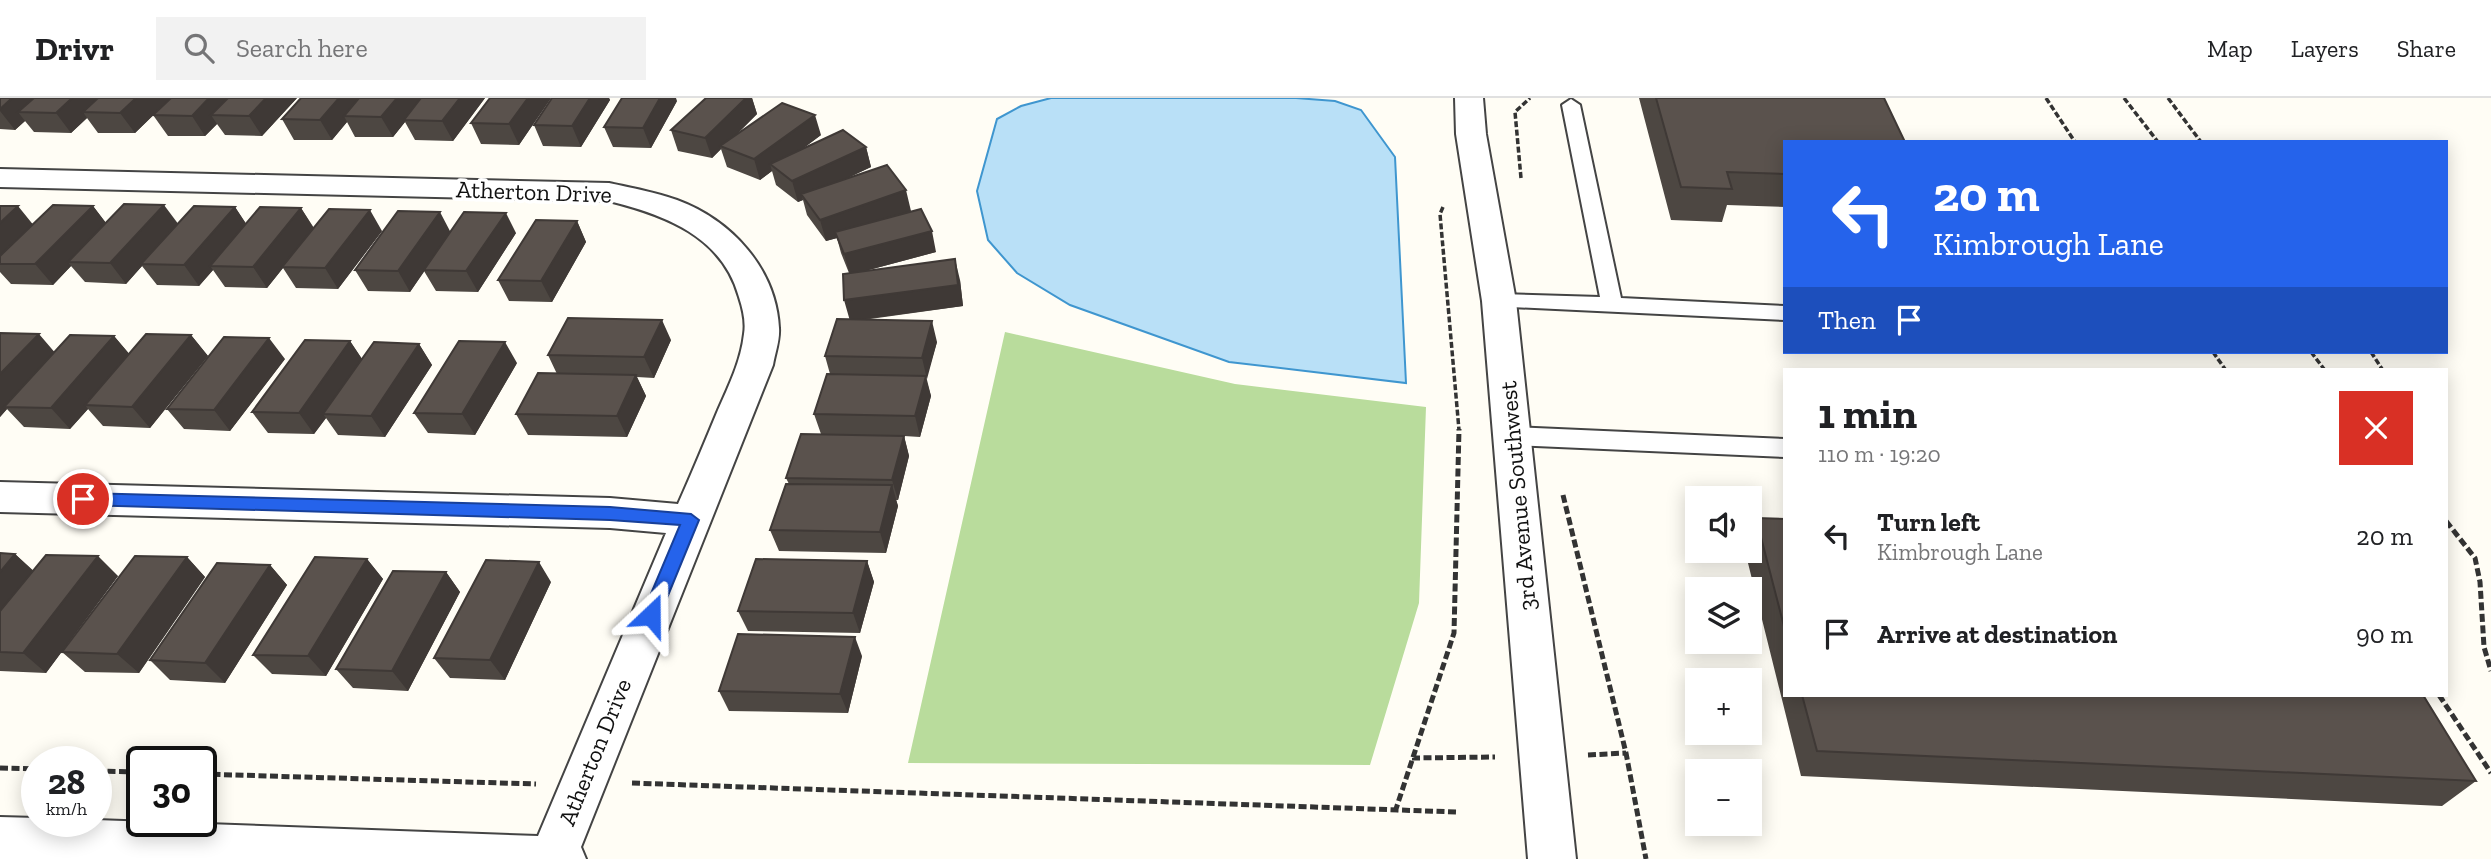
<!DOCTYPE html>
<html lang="en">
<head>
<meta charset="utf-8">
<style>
  :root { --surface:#fff; --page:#f2f2f2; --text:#202124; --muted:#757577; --line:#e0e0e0 }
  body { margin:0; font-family:"Zilla Slab",serif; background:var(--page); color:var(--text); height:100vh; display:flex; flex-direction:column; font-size:26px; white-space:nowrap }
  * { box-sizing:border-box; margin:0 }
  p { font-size:23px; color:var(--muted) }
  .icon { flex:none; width:38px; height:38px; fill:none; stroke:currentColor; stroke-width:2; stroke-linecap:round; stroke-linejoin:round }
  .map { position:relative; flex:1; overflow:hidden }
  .drawer { position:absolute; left:1783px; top:270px; width:665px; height:329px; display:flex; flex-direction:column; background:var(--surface); border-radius:0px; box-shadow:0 4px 18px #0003 }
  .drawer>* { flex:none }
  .hud { position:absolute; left:1783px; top:42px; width:665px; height:214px; border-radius:0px; box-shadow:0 4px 18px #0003; background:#2563eb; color:#fff; overflow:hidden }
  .fabs { position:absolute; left:1685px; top:388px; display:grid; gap:14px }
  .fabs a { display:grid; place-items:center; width:77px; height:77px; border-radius:0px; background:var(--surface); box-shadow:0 4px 18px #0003; font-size:35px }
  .speed { position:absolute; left:21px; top:648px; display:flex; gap:14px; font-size:35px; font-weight:700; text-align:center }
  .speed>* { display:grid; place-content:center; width:91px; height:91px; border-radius:50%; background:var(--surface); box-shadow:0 4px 18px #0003; line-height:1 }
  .speed small { font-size:18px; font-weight:400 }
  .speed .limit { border:4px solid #111; border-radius:10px; background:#fff; color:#111 }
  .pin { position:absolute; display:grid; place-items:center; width:60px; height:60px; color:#fff; margin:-30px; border:4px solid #fff; border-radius:50%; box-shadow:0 2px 7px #0007 }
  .me { position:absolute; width:77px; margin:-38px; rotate:23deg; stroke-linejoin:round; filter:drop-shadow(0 0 5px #0008) }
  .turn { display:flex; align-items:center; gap:24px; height:147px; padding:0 35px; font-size:32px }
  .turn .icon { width:91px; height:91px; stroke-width:2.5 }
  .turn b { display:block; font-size:49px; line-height:60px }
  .then { display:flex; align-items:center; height:66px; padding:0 35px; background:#0003; gap:14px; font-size:26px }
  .round { display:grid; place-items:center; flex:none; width:74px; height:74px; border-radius:0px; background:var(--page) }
  .overview { display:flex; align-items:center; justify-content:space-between; height:119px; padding:0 35px }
  h1 { font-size:42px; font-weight:700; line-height:52px }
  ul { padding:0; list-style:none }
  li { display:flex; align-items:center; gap:21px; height:98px; padding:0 35px }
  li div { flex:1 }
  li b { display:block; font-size:26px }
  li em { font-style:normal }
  header { display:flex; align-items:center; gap:42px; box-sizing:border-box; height:98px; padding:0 35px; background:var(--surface); border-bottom:2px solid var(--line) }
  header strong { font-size:33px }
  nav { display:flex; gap:38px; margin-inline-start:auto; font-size:24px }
  .search { width:490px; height:63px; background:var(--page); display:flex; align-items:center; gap:18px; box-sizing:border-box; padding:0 24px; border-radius:0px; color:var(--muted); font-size:26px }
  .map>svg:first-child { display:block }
  .forest { fill:#b9dc9c }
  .water { fill:#b9e0f7; stroke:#3f96cf; stroke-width:2 }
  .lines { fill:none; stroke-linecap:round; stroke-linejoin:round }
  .service-casing { stroke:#444; stroke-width:4 }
  .minor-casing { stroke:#444; stroke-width:4 }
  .tertiary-casing { stroke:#444; stroke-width:4 }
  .path-far1 { stroke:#333; stroke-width:3.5; stroke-dasharray:6 2.5; stroke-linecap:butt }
  .path { stroke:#333; stroke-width:5; stroke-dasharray:8 3.5; stroke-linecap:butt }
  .service { fill:#fff; fill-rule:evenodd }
  .minor { fill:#fff; fill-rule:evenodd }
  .tertiary { fill:#fff; fill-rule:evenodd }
  .wall { fill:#4d4742 }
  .shaded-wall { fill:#3f3936 }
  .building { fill:#5a524d; stroke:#3f3936; stroke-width:2 }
  .route { fill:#2563eb; stroke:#184099; stroke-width:2 }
  .labels { text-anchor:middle; stroke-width:7; stroke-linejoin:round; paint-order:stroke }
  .street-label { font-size:24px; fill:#111; stroke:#fff }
</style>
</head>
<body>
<header>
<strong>Drivr</strong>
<div class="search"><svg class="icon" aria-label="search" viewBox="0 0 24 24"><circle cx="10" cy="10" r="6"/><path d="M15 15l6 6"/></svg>Search here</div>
<nav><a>Map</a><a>Layers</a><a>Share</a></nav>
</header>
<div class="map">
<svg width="2491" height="761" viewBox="0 0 2491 761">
  <rect width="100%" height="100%" fill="#fffdf5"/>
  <path class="forest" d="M 1005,234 L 1235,286 L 1426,309 L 1419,505 L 1370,667 L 908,665 Z"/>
  <path class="water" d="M 1051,0 L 1296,0 L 1335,3 L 1361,12 L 1395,59 L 1406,285 L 1229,264 L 1070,207 L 1017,175 L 988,142 L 977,93 L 997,21 L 1021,8 Z"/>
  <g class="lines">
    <defs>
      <path id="service" d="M 1571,1 L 1580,7 L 1621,200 L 1785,208 L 1785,222 L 1491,208 L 1488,203 L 1491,198 L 1499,196 L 1600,199 L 1562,7 Z
        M 1512,329 L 1785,341 L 1785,359 L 1512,347 L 1504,344 L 1500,338 L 1504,332 Z"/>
      <path id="minor" d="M 0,71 L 609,85 C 632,90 655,94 677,102 C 731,122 776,170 779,230 C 780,242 775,255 773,267 L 581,749 L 586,761 L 0,761 L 0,719 L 37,720 L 37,723 L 96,722 L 538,738 L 666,435 L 610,430 L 0,414 L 0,384 L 610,400 L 678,406 C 692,375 705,343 718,312 C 729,287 741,263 744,236 C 746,224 743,211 739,199 C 722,138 665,117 609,103 L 0,89 Z"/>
      <path id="tertiary" d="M 1455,0 L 1483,0 L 1486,36 L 1516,203 L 1576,761 L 1528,761 L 1482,203 L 1456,36 Z"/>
    </defs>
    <use href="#service" class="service-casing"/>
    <use href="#minor" class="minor-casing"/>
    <use href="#tertiary" class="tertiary-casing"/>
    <path class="path-far1" d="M 2046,0 L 2075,44
      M 2124,0 L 2158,44
      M 2168,0 L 2201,44
      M 1521,80 L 1515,14 L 1530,0
      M 1443,109 L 1440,116 L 1459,332
      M 2213,254 L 2225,271
      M 2311,254 L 2324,271
      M 2371,254 L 2382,271"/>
    <path class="path" d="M 1563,397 L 1626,655 L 1646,761
      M 2446,423 L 2475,460 L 2480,484 L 2484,549 L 2491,573
      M 2439,597 L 2491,675
      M 1588,657 L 1626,655
      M 1412,660 L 1495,659
      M 0,670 L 37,671
      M 96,673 L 142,674
      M 201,676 L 536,686
      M 632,685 L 1456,714
      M 1395,714 L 1454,535 L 1459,331"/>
    <use href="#service" class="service"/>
    <use href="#minor" class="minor"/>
    <use href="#tertiary" class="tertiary"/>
  </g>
  <path class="wall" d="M 0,0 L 171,0 L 135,35 L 98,35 L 87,20 L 71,35 L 34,34 L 25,23 L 15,32 L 0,31 Z
    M 297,0 L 262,38 L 225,37 L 217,26 L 205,38 L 168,38 L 153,17 Z
    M 485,0 L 453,43 L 415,42 L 405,24 L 393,39 L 355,39 L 347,24 L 332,42 L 294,42 L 282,21 Z
    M 551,0 L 519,47 L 481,46 L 471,25 Z
    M 552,0 L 609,0 L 610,2 L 581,49 L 543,48 L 534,27 Z
    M 706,0 L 752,0 L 757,16 L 734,39 L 821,37 L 802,51 L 866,49 L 871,69 L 847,80 L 911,113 L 898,118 L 936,154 L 865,173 L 960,182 L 963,208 L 863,222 L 937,244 L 926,281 L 931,298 L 920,339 L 904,338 L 909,358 L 898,402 L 896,402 L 898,408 L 886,455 L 779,453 L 770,432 L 789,386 L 786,380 L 821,336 L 814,316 L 830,276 L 825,258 L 850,221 L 849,175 L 841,155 L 837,140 L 826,143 L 807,117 L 803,102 L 798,104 L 776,87 L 772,73 L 760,82 L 727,69 L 721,51 L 712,60 L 678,53 L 671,32 Z
    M 1639,0 L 1884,0 L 1785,44 L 1785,109 L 1727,107 L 1722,124 L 1671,122 Z
    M 677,3 L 651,50 L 613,49 L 604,29 Z
    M 0,108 L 33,126 L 93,108 L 106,125 L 178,126 L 235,109 L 246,126 L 301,110 L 314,130 L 382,133 L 338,191 L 296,190 L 283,170 L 267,190 L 225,189 L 213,172 L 199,188 L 157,187 L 142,168 L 126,186 L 85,184 L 71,168 L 53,187 L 11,186 L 0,174 Z
    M 577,123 L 586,144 L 552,204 L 509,203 L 498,182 Z
    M 450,134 L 516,135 L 478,194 L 436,193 L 424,173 L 410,194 L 368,193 L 355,172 Z
    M 0,235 L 55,254 L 114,238 L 129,256 L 191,237 L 208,258 L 150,330 L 103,328 L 88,311 L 70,331 L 24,329 L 7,311 L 0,319 Z
    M 671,242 L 654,280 L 637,279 L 646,298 L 627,339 L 528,337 L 516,316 L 557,276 L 548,257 Z
    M 350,243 L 362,261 L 419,246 L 432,267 L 385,339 L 338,337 L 326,320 L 314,336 L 268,335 L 252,314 Z
    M 285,261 L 230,333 L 184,331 L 167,311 Z
    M 517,265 L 475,337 L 428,335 L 414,315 Z
    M 1756,420 L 1785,421 L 1785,597 L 2423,597 L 2476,683 L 2442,708 L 1801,678 L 1745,453 L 1750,453 L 1750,433 Z
    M 0,455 L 15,456 L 33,473 L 118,478 L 46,575 L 0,573 Z
    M 187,459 L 205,479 L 139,575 L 85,574 L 62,554 Z
    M 367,461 L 383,481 L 326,578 L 272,576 L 253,557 Z
    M 867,463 L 874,484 L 860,535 L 748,533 L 738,513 Z
    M 270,467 L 287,487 L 225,585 L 170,582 L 150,562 Z
    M 446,474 L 460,494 L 408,593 L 353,590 L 336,571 Z
    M 551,484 L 505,582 L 450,580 L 434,560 Z
    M 862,558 L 848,615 L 729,613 L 719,593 Z"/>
  <path class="shaded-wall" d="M 12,0 L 51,0 L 18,14 L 25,23 L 15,32 L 0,13 L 0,11 Z
    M 72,0 L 109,0 L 83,14 L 87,20 L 71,35 L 56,15 Z
    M 136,0 L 171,0 L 135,35 L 120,15 Z
    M 209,0 L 242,0 L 211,17 L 217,26 L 205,38 L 192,18 Z
    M 266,0 L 297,0 L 262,38 L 249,18 Z
    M 339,0 L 368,0 L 344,18 L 347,24 L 332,42 L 320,22 Z
    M 397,0 L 424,0 L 404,22 L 405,24 L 393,39 L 381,19 Z
    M 460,0 L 485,0 L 453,43 L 442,23 Z
    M 528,0 L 551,0 L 519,47 L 509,26 Z
    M 590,0 L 609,0 L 610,2 L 581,49 L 572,28 Z
    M 660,0 L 676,0 L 677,3 L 651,50 L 643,30 Z
    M 746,0 L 752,0 L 757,16 L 723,50 L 720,48 L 721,51 L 712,60 L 705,40 Z
    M 815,17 L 821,37 L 776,71 L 770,66 L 772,73 L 760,82 L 754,61 Z
    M 866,49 L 871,69 L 804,101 L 801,96 L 803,102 L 798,104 L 792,83 Z
    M 906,92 L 911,113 L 837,139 L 835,134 L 837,140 L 826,143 L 820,122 Z
    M 164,107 L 179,127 L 141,166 L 142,168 L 126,186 L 110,165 Z
    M 18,108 L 35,129 L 0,163 L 0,125 Z
    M 93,108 L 109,129 L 68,164 L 71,168 L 53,187 L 35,166 Z
    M 235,109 L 249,130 L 210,168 L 213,172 L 199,188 L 184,167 Z
    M 301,110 L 314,131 L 267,190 L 253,169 Z
    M 370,112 L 382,133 L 338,191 L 325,170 Z
    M 440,114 L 451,135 L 410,194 L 398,173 Z
    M 506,115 L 516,135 L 478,194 L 466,173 Z
    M 577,123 L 586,144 L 552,204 L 541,183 Z
    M 932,133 L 936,154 L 850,177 L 844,156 Z
    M 955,161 L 960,182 L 963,208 L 850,223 L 844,202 Z
    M 662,222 L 671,242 L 654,280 L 644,259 Z
    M 932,223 L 937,244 L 927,281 L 922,260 Z
    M 39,236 L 57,257 L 4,309 L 7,311 L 0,319 L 0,276 Z
    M 191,237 L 208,258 L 150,330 L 132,309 Z
    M 114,238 L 132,259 L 85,307 L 88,311 L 70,331 L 51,310 Z
    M 269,240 L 285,261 L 230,333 L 214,312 Z
    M 350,243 L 364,264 L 323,316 L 326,320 L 314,336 L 299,315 Z
    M 505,244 L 517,265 L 475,337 L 462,316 Z
    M 419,246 L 432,267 L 385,339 L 371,318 Z
    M 636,277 L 646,298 L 627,339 L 617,318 Z
    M 926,278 L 931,298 L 920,339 L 915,318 Z
    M 904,338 L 909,358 L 898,402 L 892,382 Z
    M 892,387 L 898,408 L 886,455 L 880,434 Z
    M 15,456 L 37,476 L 0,522 L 0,474 Z
    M 98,458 L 118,478 L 46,575 L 23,555 Z
    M 187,459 L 205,479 L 139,575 L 117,556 Z
    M 367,461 L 383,481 L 326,578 L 308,558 Z
    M 867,463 L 874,484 L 860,535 L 853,515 Z
    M 539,464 L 551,484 L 505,582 L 490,562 Z
    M 270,467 L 287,487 L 225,585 L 205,565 Z
    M 446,474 L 460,494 L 408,593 L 392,573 Z
    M 855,539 L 862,558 L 848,615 L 840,596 Z"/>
  <path class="building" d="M 0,0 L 12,0 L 0,11 Z
    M 34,0 L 72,0 L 56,15 L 18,14 Z
    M 98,0 L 136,0 L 120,15 L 83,14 Z
    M 171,0 L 209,0 L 192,18 L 153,17 Z
    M 228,0 L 266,0 L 249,18 L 211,17 Z
    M 301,0 L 339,0 L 320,22 L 282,21 Z
    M 359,0 L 397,0 L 381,19 L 344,18 Z
    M 421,0 L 460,0 L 442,23 L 404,22 Z
    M 490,0 L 528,0 L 509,26 L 471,25 Z
    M 552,0 L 590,0 L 572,28 L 534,27 Z
    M 622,0 L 660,0 L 643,30 L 604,29 Z
    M 706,0 L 746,0 L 705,40 L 671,32 Z
    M 1656,0 L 1884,0 L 1905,44 L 1785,44 L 1785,76 L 1727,74 L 1732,91 L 1681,89 Z
    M 782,5 L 815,17 L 754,61 L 720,48 Z
    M 843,32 L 866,49 L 792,83 L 770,66 Z
    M 887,67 L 906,92 L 820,122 L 801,96 Z
    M 124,106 L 164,107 L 110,165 L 68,164 Z
    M 53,107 L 93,108 L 35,166 L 0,166 L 0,158 Z
    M 0,108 L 18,108 L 0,125 Z
    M 194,108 L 235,109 L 184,167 L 141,166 Z
    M 260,109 L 301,110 L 253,169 L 210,168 Z
    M 329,111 L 370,112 L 325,170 L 282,169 Z
    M 921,111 L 932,133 L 844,156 L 835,134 Z
    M 398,113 L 440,114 L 398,173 L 355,172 Z
    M 464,114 L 506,115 L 466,173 L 424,172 Z
    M 536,122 L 577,123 L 541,183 L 498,182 Z
    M 955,161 L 958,187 L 844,202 L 843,176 Z
    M 568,220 L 662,222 L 644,259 L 548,257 Z
    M 837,221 L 932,223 L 922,260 L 825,258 Z
    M 0,235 L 39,236 L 0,276 Z
    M 146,236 L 191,237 L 132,309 L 85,307 Z
    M 70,237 L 114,238 L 51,310 L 4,309 Z
    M 224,239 L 269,240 L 214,312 L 167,311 Z
    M 305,242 L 350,243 L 299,315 L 252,314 Z
    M 459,243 L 505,244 L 462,316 L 414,315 Z
    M 374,244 L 419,246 L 371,318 L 323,316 Z
    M 538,275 L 636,277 L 617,318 L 516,316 Z
    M 827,276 L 926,278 L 915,318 L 814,316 Z
    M 801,336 L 904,338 L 892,382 L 786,380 Z
    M 786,386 L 892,387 L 880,434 L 770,432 Z
    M 1756,420 L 1785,421 L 1785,532 Z
    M 0,455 L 15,456 L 0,474 Z
    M 46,457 L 98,458 L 23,555 L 0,554 L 0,513 Z
    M 135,458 L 187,459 L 117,556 L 62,554 Z
    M 315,459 L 367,461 L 308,558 L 253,557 Z
    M 756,461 L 867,463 L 853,515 L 738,513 Z
    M 486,462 L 539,464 L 490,562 L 434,560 Z
    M 217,465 L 270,467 L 205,565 L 150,562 Z
    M 393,473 L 446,474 L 392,573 L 336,571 Z
    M 738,536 L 855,539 L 840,596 L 719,593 Z
    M 1802,597 L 2423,597 L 2476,683 L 1817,653 Z"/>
  <path class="route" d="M 83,395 L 610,409 L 691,416 L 699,422 L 660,517 L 657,522 L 645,522 L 642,517 L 680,427 L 610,422 L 83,407 L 75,401 Z"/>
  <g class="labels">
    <g class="street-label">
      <text transform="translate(534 94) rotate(2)" y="8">Atherton Drive</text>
      <text transform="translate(1518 398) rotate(-95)" y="8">3rd Avenue Southwest</text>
      <text transform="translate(595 654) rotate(-68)" y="8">Atherton Drive</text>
    </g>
  </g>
</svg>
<div class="fabs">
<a><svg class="icon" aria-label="sound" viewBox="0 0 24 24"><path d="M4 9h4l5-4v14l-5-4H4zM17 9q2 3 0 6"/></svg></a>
<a><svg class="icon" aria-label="layers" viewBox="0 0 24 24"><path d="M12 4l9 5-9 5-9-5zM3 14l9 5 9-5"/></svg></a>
<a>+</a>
<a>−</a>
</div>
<div class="speed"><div>28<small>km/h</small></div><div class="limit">30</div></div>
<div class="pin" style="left:83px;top:401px;background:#d93025"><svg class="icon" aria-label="arrive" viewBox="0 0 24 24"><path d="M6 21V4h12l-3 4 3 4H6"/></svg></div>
<svg class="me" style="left:651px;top:517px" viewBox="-20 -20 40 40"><path d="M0-17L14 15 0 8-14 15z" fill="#2563eb" stroke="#fff" stroke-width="4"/></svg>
<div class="hud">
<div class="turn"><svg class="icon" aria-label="left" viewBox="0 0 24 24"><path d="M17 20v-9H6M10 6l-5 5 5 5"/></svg><div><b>20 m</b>Kimbrough Lane</div></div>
<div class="then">Then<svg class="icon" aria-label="arrive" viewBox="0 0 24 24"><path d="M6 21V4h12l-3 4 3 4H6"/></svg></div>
</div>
<section class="drawer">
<div class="overview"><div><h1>1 min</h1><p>110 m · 19:20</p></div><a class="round" style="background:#d93025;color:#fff"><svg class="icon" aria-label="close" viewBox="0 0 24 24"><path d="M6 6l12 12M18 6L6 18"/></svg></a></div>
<ul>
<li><svg class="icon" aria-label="left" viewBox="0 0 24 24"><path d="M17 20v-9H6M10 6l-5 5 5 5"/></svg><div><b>Turn left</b><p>Kimbrough Lane</p></div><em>20 m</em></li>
<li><svg class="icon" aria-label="arrive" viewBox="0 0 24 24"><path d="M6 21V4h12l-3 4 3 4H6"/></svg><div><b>Arrive at destination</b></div><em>90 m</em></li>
</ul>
</section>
</div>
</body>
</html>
